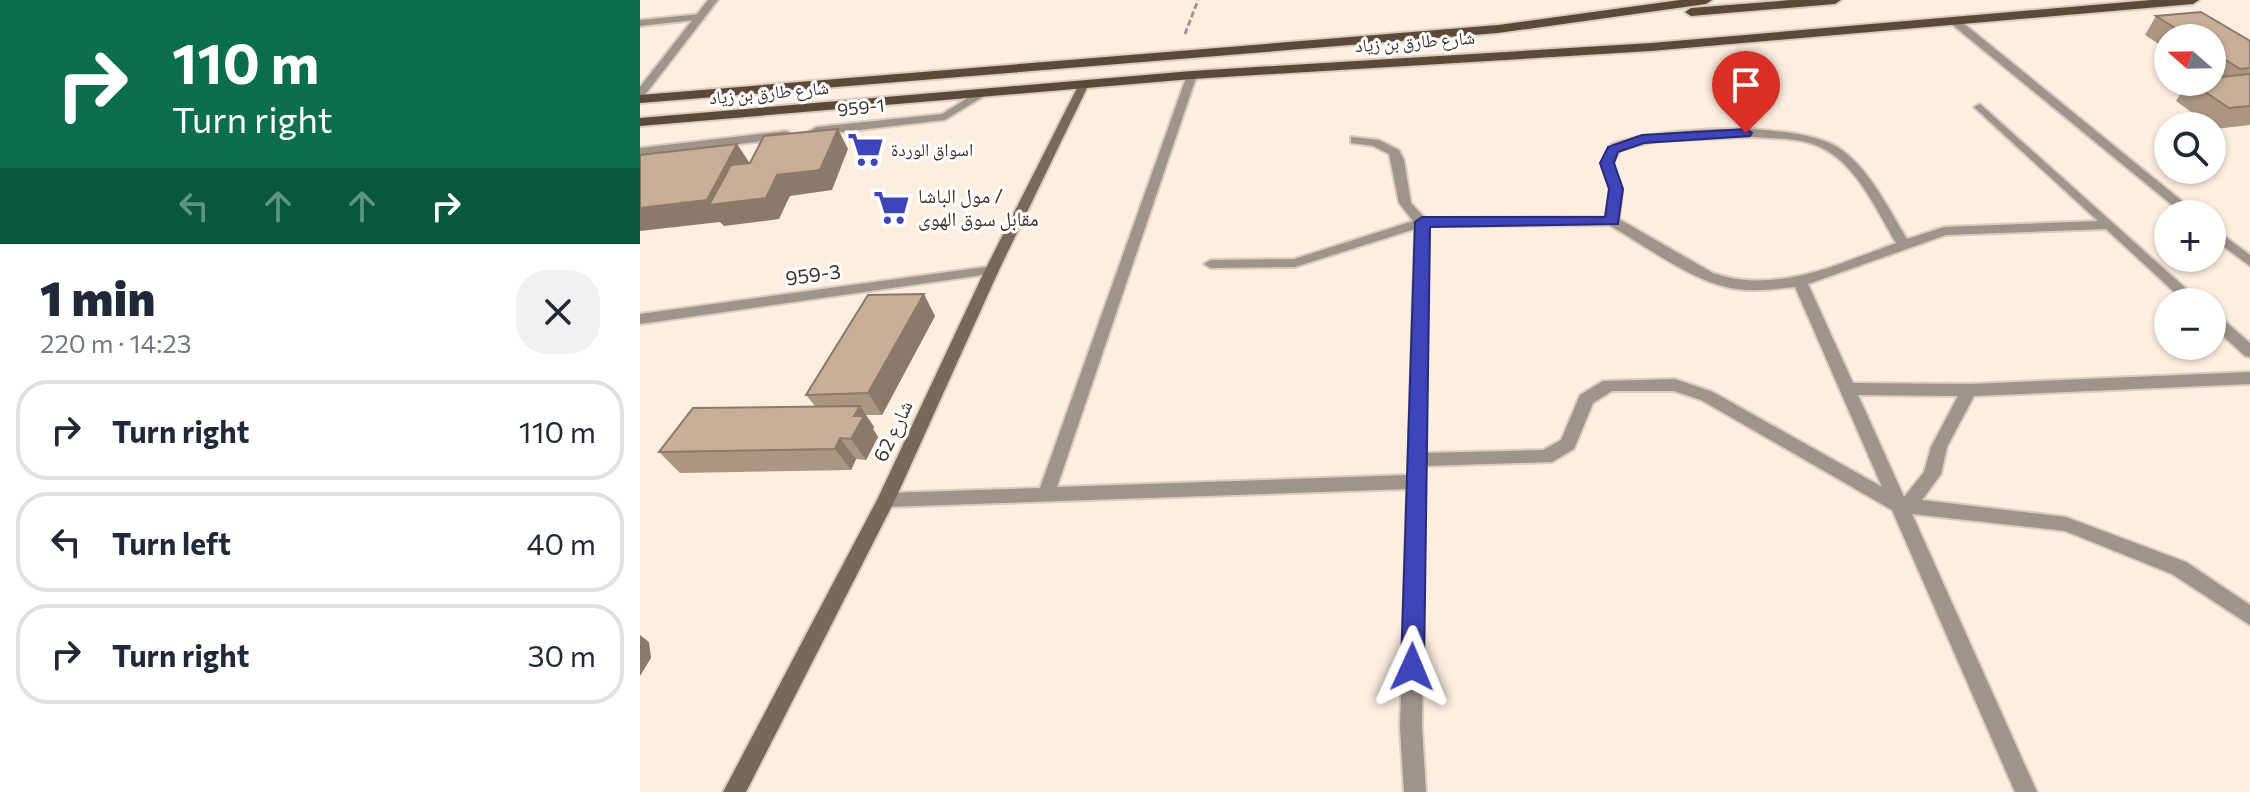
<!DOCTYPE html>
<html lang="en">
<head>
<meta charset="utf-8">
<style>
  :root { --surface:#fff; --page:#f2f2f3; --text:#1f2937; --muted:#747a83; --line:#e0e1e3 }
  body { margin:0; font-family:Commissioner,"Noto Naskh Arabic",sans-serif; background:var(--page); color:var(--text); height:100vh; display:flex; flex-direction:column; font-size:30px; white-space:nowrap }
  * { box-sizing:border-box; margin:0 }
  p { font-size:26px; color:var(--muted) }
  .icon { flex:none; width:44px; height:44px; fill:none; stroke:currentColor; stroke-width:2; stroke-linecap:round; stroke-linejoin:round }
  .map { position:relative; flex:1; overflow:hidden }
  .side { display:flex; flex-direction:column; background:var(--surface); width:640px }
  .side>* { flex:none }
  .banner { background:#0b6e4f; color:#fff; overflow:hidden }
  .needle { width:52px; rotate:290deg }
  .controls { position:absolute; left:1514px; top:24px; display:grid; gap:16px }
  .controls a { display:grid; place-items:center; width:72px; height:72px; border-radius:50%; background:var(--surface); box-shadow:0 2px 6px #0004; font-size:40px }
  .pin { position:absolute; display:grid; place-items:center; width:68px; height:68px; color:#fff; margin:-82px -34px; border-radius:50% 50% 50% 0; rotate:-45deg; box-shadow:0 0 8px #0007 }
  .pin .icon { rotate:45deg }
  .me { position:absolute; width:88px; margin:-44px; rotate:1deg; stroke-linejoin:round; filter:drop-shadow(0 0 6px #0008) }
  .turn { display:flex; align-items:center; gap:28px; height:168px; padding:0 40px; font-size:36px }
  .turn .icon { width:104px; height:104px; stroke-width:2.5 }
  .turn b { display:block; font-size:56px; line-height:68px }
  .lanes { display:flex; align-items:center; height:76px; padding:0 40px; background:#0003; justify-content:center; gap:40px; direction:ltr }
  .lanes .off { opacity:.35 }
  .round { display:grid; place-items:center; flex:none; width:84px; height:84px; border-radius:32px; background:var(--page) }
  .summary { display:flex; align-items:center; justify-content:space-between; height:136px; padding:0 40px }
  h1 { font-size:48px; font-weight:800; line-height:60px }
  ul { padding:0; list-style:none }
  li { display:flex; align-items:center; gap:24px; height:100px; margin:0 16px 12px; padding:0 24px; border:4px solid var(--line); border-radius:32px }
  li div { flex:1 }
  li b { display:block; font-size:30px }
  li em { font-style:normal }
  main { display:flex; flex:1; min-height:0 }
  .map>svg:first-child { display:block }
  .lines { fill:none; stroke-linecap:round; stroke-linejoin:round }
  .lane-casing { stroke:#dbccbe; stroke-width:4 }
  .street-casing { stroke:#dbccbe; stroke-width:4 }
  .secondary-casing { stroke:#dbccbe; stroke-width:4 }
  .primary-casing { stroke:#dbccbe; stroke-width:4 }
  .path { stroke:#a29589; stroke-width:3; stroke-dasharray:6 3; stroke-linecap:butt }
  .lane { fill:#9f948a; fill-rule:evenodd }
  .street { fill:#9f948a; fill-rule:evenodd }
  .secondary { fill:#78685a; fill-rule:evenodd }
  .primary { fill:#5c4938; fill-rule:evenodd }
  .wall { fill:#ab9682 }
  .shaded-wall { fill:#8b7a6a }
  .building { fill:#c7ae97; stroke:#8b7a6a; stroke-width:2 }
  .route { fill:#3e44b9; stroke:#282c78; stroke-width:2 }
  .labels { text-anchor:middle; stroke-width:6; stroke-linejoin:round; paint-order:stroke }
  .far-street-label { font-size:18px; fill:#3c3228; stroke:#fff }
  .far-poi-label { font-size:18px; fill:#3c3228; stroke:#fff; text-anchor:start }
  .poi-label { font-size:20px; fill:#3c3228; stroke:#fff; text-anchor:start }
  .street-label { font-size:20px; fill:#3c3228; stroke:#fff }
</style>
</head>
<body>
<main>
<section class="side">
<div class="banner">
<div class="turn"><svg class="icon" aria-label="right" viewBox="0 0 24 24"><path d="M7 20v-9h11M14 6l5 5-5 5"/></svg><div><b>110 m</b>Turn right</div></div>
<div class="lanes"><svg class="icon off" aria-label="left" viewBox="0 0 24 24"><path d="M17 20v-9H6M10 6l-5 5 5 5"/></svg><svg class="icon off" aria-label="ahead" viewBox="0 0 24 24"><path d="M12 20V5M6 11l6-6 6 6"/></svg><svg class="icon off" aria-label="ahead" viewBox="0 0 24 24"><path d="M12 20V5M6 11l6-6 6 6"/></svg><svg class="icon" aria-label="right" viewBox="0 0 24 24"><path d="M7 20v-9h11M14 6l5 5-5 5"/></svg></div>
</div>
<div class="summary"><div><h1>1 min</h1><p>220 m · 14:23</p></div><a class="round"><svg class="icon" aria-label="close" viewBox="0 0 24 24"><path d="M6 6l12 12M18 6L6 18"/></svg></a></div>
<ul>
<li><svg class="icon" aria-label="right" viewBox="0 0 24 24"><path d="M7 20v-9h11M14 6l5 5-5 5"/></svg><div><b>Turn right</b></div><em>110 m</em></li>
<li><svg class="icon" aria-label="left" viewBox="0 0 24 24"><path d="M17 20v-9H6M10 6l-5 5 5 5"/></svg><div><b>Turn left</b></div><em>40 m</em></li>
<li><svg class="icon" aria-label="right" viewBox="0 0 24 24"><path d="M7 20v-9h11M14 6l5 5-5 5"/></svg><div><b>Turn right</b></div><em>30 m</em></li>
</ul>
</section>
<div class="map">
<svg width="1610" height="792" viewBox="0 0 1610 792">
  <rect width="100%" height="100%" fill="#feeedf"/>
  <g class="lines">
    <defs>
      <path id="lane" d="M 60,14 L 64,15 L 64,19 L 0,26 L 0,20 Z
        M 339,91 L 349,93 L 305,120 L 176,135 L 170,131 L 176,127 L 302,114 Z
        M 145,131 L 149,132 L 149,138 L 0,156 L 0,148 Z"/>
      <path id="street" d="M 68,0 L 78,0 L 4,96 L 0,97 L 0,87 Z
        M 1309,18 L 1317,18 L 1558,214 L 1543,214 L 1309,22 Z
        M 552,72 L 557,75 L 417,487 L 768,475 L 775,229 L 655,267 L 571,268 L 564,264 L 571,260 L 654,259 L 773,221 L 759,203 L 749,154 L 733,146 L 711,143 L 711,137 L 739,140 L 759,150 L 764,160 L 771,203 L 785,218 L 966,217 L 970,189 L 961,163 L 972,144 C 1020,127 1160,119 1202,150 C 1231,172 1248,208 1267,239 L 1304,227 L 1458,221 L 1336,109 L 1334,107 L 1340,104 L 1561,302 L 1545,302 L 1466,229 L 1306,235 L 1168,284 L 1213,383 L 1329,384 L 1610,372 L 1610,384 L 1334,396 L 1307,447 L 1301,474 L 1282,500 L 1426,517 L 1546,562 L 1610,605 L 1610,625 L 1532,574 L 1425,531 L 1272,514 L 1397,792 L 1375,792 L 1252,510 L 1061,400 L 1034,391 L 972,391 L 953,403 L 934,449 L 912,462 L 785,466 L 782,728 L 786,792 L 764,792 L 760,728 L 767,489 L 246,507 L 240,505 L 237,500 L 240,495 L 246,493 L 400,488 L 547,75 ZM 1113,137 C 1134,139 1160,137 1180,147 C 1217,164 1236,210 1256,243 C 1198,264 1135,295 1073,273 L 979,219 L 982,189 L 973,163 L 980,150 L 1016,141 ZM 969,225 C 1002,244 1050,279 1086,287 C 1109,293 1132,289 1155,287 L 1242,487 L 1073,392 L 1035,379 L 963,381 L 940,395 L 921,440 L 903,450 L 785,453 L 789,226 ZM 1218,395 L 1318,396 L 1291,447 L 1284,472 L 1264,497 Z
        M 1572,227 L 1610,255 L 1610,266 L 1572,238 Z
        M 352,266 L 357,267 L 359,270 L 357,273 L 0,324 L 0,314 Z
        M 1572,313 L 1577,314 L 1610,343 L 1610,357 L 1605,356 L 1572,326 Z"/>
      <path id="secondary" d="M 444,81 L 449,84 L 359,270 L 255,500 L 106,792 L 83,792 L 238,498 L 345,270 L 439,84 Z"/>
      <path id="primary" d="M 1040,0 L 1072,0 L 1066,4 L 858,33 L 0,103 L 0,95 L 858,25 Z
        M 1151,0 L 1201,0 L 1195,4 L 1051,16 L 1045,12 L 1051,8 Z
        M 1511,0 L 1559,0 L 1553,4 L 1011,51 L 552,79 L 0,126 L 0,118 L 552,71 L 1011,43 Z"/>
    </defs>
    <use href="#lane" class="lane-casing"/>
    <use href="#street" class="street-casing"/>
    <use href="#secondary" class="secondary-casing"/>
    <use href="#primary" class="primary-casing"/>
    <path class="path" d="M 545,34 L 558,0"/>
    <use href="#lane" class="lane"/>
    <use href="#street" class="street"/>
    <use href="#secondary" class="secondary"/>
    <use href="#primary" class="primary"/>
  </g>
  <path class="wall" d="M 1516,16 L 1610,41 L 1610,125 L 1575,129 L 1536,101 L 1548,82 L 1572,82 L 1572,38 L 1528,38 L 1528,50 L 1505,35 Z
    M 295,316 L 242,415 L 226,415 L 234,427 L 233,429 L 238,437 L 226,460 L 216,459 L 211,470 L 40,473 L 19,452 L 175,406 L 166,395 Z"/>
  <path class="shaded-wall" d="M 198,129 L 208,149 L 192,190 L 150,196 L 139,219 L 84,226 L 80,222 L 0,231 L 0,208 L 97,144 L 111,165 L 137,175 Z
    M 284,294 L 295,316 L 242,415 L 228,393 Z
    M 220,406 L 234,427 L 233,429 L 238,437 L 226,460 L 211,439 L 214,416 Z
    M 200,438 L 216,459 L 211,470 L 195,449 Z
    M 0,635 L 9,642 L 11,658 L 0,676 Z"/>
  <path class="building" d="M 1561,12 L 1610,41 L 1610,68 L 1600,69 L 1572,51 L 1572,38 L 1551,38 L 1516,16 Z
    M 1610,74 L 1610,106 L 1589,108 L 1550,82 L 1572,82 L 1572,78 Z
    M 198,129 L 180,170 L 137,175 L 126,198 L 69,205 L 91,165 L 110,163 L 124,136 Z
    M 97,144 L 67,200 L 0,208 L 0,155 Z
    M 284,294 L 228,393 L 166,395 L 228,295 Z
    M 220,406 L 214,416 L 224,416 L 211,439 L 200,438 L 195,449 L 19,452 L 53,408 Z"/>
  <path class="route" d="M 1106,129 L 1112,133 L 1110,136 L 1004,143 L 978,152 L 974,163 L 983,189 L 978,224 L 790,227 L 784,667 L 781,674 L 772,677 L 764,674 L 761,667 L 775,222 L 782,217 L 965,217 L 969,189 L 960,163 L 968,147 L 1002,135 Z"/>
  <defs>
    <symbol id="supermarket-bare" viewBox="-9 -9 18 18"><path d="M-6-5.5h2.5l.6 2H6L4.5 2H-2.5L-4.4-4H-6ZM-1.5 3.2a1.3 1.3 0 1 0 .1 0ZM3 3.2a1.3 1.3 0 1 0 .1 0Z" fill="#3e44b9" stroke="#fff" stroke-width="2.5" paint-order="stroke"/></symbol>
  </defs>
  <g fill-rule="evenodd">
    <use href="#supermarket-bare" x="200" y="124" width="51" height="51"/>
    <use href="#supermarket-bare" x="226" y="182" width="51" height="51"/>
  </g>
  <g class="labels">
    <g class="far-street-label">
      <text transform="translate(775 42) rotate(-4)" y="6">شارع طارق بن زياد</text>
      <text transform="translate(129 93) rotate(-5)" y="6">شارع طارق بن زياد</text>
      <text transform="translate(221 108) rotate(-6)" y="6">959-1</text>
    </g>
    <g class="far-poi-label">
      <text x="251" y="156">اسواق الوردة</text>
    </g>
    <g class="poi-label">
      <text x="278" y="203">مول الباشا /<tspan x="278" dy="23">مقابل سوق الهوى</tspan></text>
    </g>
    <g class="street-label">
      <text transform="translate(173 275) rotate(-8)" y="7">959-3</text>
      <text transform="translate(253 431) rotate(-65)" y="7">شارع 62</text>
    </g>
  </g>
</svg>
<div class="controls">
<a><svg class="needle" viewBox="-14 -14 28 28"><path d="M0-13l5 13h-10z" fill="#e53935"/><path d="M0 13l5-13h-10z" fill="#747a83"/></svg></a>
<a><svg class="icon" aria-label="search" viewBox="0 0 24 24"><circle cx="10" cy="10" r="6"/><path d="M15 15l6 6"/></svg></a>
<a>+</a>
<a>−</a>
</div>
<div class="pin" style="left:1106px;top:133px;background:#d93025"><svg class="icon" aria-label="arrive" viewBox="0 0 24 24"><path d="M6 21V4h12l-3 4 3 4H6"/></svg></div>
<svg class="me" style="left:772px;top:667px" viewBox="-20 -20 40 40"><path d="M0-17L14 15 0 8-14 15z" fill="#3e44b9" stroke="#fff" stroke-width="4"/></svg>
</div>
</main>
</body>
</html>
